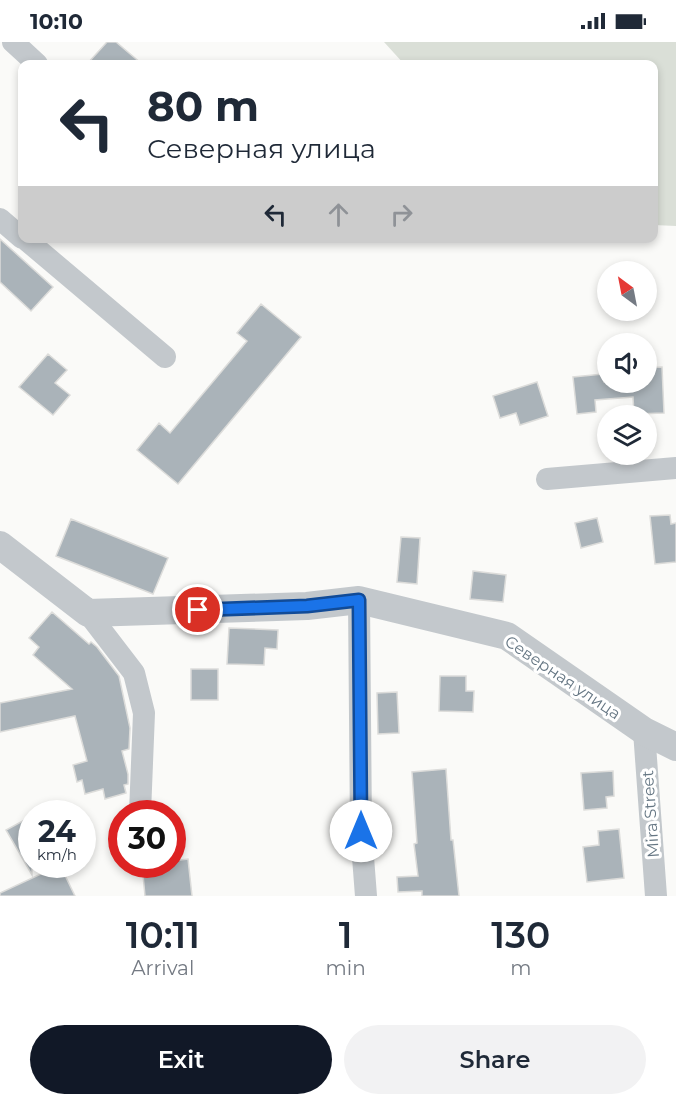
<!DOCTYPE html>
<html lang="en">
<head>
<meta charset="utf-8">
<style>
  :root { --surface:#fff; --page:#f2f2f3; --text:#1f2937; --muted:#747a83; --accent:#111827 }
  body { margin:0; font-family:Montserrat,sans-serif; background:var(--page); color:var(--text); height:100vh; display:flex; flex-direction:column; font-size:22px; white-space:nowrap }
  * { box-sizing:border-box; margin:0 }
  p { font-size:20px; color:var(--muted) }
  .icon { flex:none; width:33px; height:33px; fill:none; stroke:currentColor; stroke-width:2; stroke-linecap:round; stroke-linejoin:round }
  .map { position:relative; height:854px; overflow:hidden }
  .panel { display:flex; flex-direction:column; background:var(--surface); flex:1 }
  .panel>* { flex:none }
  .hud { position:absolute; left:18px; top:18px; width:640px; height:183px; border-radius:12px; box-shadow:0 3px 9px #0003; background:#fff; color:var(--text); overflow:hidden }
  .needle { width:39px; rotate:328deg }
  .tools { position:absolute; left:597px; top:219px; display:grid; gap:12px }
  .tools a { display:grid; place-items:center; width:60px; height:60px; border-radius:50%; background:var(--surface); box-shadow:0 3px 9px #0003; font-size:30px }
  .speed { position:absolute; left:18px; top:758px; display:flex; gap:12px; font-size:30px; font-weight:700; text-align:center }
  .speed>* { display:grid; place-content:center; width:78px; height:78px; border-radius:50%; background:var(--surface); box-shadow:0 3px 9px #0003; line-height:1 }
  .speed small { font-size:15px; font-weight:400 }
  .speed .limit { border:9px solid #d22; background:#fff; color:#111 }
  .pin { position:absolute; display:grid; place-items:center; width:51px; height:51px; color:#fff; margin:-26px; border:3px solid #fff; border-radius:50%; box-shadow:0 2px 6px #0007 }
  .me { position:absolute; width:66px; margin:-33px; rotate:0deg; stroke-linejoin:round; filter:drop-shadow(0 0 4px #0008) }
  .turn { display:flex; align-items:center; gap:21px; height:126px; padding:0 30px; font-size:27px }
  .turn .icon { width:78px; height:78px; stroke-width:2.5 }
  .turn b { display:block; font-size:42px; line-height:51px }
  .lanes { display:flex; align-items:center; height:57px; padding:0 30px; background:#0003; justify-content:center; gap:30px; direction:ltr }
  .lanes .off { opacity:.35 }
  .eta { display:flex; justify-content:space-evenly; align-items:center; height:102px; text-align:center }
  .eta b { font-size:36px; font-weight:600; line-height:42px }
  .button { display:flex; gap:12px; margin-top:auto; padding:12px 30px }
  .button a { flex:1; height:69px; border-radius:36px; background:var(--accent); color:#fff; font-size:24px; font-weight:600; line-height:69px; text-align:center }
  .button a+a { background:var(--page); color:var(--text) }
  .status { display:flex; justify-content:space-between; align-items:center; height:42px; padding:0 30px; background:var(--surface); direction:ltr }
  .status svg { height:16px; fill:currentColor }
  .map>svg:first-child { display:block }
  .green { fill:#dadfd7 }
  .building { fill:#aab3b9; stroke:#dcdcda; stroke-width:1.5 }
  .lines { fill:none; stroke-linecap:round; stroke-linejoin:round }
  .minor { stroke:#c3c8cc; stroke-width:22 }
  .tertiary { stroke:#c3c8cc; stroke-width:28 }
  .route-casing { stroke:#114b97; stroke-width:15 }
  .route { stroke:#1a73e8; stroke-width:10 }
  .labels { text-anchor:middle; stroke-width:6; stroke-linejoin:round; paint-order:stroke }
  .street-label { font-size:16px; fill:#657683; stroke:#fff }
</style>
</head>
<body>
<div class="status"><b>10:10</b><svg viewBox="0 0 49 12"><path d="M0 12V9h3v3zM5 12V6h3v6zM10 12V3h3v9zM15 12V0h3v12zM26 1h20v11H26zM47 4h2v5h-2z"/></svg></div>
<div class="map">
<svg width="676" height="854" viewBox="0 0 676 854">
  <rect width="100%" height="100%" fill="#fafaf8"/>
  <path class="green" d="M 384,0 L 676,0 L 676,184 L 654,183 L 654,22 L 404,22 Z"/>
  <path class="building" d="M 107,0 L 116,0 L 142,22 L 87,22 Z
    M 0,197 L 53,245 L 31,269 L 0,240 Z
    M 261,262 L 301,295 L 178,442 L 137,408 L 159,381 L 170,391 L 247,299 L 237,291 Z
    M 48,312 L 67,328 L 55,341 L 70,353 L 53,373 L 19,345 Z
    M 662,325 L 664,371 L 634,372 L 633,355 L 595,358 L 596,370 L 577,372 L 573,335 L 603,332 L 604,340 L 646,340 L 646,326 Z
    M 537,340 L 548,374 L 520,383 L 516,371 L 500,376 L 493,354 Z
    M 670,473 L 671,482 L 676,481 L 676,520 L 655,522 L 650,474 Z
    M 597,476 L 603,500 L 581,506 L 575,481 Z
    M 71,477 L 168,516 L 153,552 L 56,514 Z
    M 401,495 L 420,496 L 417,542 L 397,540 Z
    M 473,529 L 506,533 L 503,560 L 470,557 Z
    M 52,570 L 89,602 L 91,600 L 97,605 L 119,634 L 130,686 L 129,707 L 122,709 L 128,732 L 128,742 L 124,743 L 126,751 L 105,757 L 103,747 L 85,752 L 82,738 L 77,740 L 73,723 L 87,719 L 75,674 L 0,690 L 0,661 L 72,647 L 33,613 L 39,605 L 29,596 Z
    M 229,586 L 278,588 L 277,607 L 265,606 L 264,623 L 227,622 Z
    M 191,627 L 218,627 L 218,658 L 191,658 Z
    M 440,634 L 466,634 L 466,649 L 474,649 L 473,670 L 439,669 Z
    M 397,650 L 399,691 L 378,692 L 377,651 Z
    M 446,727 L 451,798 L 453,798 L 459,854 L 422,854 L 422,849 L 398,850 L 397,835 L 418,834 L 414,802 L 417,801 L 412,730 Z
    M 613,729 L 614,754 L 606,755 L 607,766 L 584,768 L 581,731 Z
    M 32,774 L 32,833 L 6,788 Z
    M 619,787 L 624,836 L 587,840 L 583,805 L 599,803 L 598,789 Z
    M 188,817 L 192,854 L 145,854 L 142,822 L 172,822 L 172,819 Z
    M 60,823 L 75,854 L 0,854 L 0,851 Z"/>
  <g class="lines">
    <path class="minor" d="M 13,0 L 37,22
      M 0,177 L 22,196
      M 24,196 L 165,315
      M 547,437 L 676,426
      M 359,558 L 361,789 L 366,854
      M 88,571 L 134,631 L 144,671 L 140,771
      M 644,689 L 656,854"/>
    <path class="tertiary" d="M 0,503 L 88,571 L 307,564 L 359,558 L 507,594 L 644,689 L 676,705"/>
  </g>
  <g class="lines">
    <defs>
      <path id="route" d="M 198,568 L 307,564 L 359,558 L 361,789"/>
    </defs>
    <use href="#route" class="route-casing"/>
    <use href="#route" class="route"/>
  </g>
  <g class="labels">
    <g class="street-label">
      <text transform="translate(563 635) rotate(34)" y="6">Северная улица</text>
      <text transform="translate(650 772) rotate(-94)" y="6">Mira Street</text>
    </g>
  </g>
</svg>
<div class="tools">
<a><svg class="needle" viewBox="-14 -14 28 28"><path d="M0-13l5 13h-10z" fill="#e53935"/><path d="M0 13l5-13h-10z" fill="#747a83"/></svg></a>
<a><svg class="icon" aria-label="sound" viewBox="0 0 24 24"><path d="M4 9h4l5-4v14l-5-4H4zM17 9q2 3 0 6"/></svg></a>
<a><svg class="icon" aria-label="layers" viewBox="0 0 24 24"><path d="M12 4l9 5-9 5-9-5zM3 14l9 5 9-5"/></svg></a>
</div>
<div class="speed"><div>24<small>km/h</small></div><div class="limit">30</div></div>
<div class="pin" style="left:198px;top:568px;background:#d93025"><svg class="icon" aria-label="arrive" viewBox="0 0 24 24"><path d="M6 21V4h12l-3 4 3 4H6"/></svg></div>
<svg class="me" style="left:361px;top:789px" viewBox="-20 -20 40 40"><circle r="19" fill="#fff"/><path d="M0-13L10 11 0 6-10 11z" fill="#1a73e8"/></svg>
<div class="hud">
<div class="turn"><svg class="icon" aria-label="left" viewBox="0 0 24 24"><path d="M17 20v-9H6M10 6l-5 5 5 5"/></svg><div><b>80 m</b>Северная улица</div></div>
<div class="lanes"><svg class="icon" aria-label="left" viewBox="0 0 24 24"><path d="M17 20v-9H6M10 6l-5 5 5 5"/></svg><svg class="icon off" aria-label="ahead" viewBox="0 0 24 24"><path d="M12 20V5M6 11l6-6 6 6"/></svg><svg class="icon off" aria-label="right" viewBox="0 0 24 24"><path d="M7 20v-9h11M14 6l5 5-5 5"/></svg></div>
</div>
</div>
<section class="panel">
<div class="eta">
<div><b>10:11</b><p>Arrival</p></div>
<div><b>1</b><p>min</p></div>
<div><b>130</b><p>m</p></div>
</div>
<div class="button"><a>Exit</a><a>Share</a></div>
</section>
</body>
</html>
